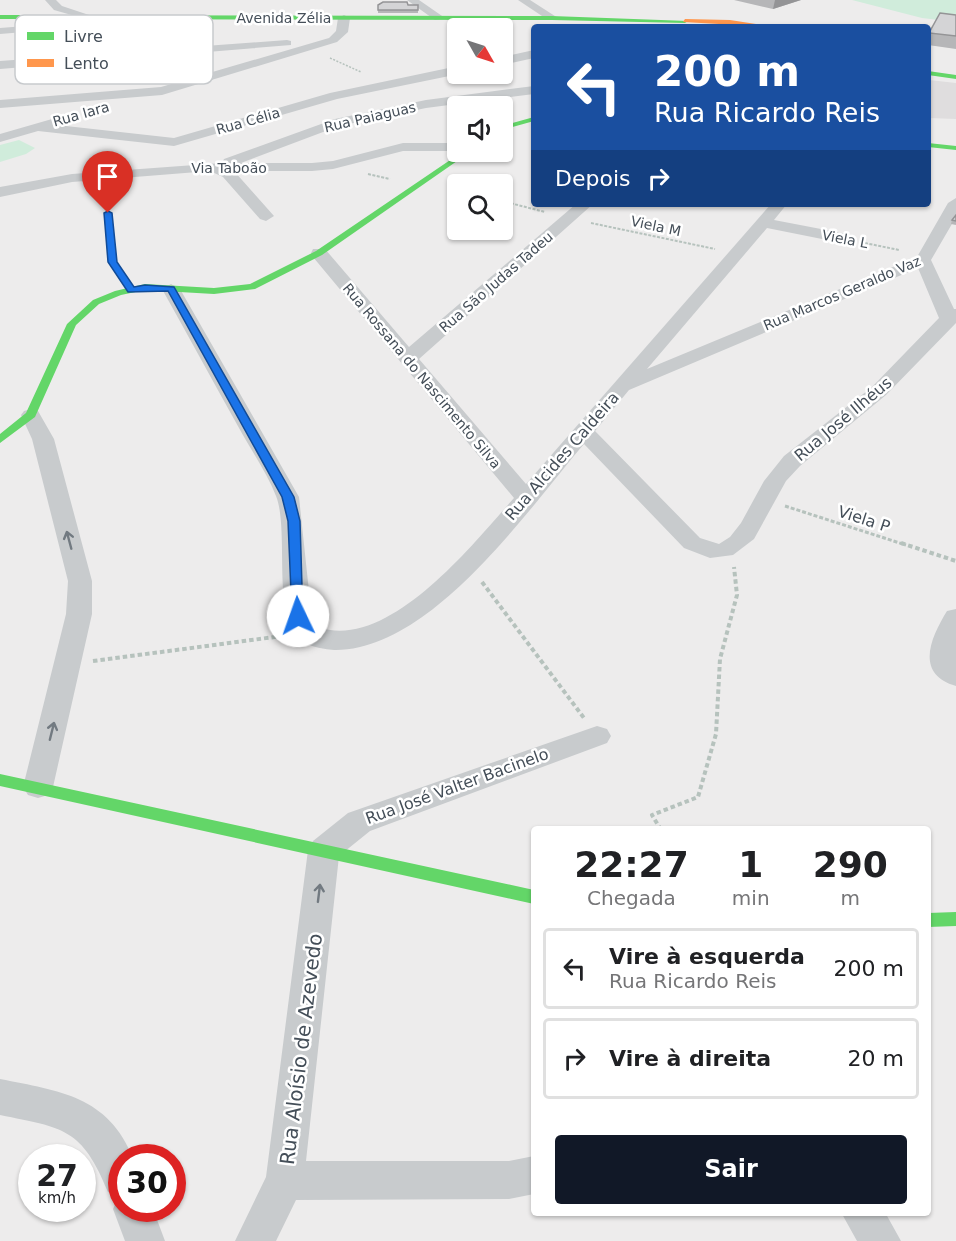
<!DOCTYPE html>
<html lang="pt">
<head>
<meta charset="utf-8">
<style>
  body { margin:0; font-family:"DejaVu Sans",sans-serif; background:#f2f2f2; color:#202124; height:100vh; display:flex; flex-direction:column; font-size:22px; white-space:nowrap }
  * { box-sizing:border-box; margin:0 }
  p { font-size:20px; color:#757577 }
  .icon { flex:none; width:33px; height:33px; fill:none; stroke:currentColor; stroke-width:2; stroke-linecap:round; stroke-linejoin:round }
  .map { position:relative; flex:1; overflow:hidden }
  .details { position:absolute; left:531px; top:826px; width:400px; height:390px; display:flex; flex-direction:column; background:#fff; border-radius:6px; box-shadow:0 2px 4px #0004 }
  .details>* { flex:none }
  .guide { position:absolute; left:531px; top:24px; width:400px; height:183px; border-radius:6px; box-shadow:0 2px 4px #0004; background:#1a4fa0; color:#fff; overflow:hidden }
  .needle { width:39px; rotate:129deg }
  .tools { position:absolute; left:447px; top:18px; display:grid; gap:12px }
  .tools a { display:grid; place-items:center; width:66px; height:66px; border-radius:6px; background:#fff; box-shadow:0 2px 4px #0004; font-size:30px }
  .speed { position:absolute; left:18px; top:1144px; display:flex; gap:12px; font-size:30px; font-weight:700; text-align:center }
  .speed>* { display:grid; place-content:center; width:78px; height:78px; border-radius:50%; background:#fff; box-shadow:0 2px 4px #0004; line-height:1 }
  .speed small { font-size:15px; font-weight:400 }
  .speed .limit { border:9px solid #d22; background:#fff; color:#111 }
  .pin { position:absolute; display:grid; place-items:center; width:51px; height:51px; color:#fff; margin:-62px -26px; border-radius:50% 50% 50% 0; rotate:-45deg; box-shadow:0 0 6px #0007 }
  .pin .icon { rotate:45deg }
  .me { position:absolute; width:66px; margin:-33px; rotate:357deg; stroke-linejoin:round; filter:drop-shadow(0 0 4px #0008) }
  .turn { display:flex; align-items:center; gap:21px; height:126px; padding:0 24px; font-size:27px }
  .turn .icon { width:78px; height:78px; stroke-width:2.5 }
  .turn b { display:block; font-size:42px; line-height:51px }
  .then { display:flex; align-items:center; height:57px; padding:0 24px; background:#0003; gap:12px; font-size:22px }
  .eta { display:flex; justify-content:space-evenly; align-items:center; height:102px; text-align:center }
  .eta b { font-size:36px; font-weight:700; line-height:42px }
  .action { display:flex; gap:12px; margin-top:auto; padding:12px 24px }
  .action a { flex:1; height:69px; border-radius:6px; background:#111827; color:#fff; font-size:24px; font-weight:700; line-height:69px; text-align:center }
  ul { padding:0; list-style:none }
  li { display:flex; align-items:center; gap:18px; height:81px; margin:0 12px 9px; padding:0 12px; border:3px solid #e0e0e0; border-radius:6px }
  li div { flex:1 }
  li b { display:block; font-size:22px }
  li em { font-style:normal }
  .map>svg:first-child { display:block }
  .education { fill:#dfddde }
  .green { fill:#d0ecdb }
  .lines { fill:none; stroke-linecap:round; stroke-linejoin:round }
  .path-far3 { stroke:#b6c2bd; stroke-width:1.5; stroke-dasharray:2 1.5; stroke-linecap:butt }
  .path-far2 { stroke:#b6c2bd; stroke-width:2; stroke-dasharray:3 1.5; stroke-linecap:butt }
  .path-far1 { stroke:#b6c2bd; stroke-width:3; stroke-dasharray:4 2; stroke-linecap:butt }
  .path { stroke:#b6c2bd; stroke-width:4; stroke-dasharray:4.5 3; stroke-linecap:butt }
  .lane { fill:#c8cbcd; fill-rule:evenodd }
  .street { fill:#c8cbcd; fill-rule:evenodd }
  .fast { fill:#63d668; fill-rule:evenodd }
  .slow { fill:#ff974d; fill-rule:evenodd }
  .wall { fill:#b6b6b8 }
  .shaded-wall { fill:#949496 }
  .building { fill:#d4d4d6; stroke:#949496; stroke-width:1.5 }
  .oneway { stroke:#727a81 }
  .route { fill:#1a73e8; stroke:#114b97; stroke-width:1.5 }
  .labels { text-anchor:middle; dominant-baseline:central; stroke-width:5; stroke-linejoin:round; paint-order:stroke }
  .far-street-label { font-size:14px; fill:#444e58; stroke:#fff }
  .street-label { font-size:16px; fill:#444e58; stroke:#fff }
  .near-street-label { font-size:20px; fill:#444e58; stroke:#fff }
  .key { fill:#fff; stroke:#c7cacd; stroke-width:1.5 }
  .key-label { font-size:16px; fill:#444e58 }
</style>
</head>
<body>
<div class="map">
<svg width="956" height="1241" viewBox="0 0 956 1241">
  <rect width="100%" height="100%" fill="#edecec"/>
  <!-- education -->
  <path class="education" d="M929 80 956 83V119L929 118Z"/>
  <!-- green -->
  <path class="green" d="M852 0H956V22L922 18Z
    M19 140 35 148 26 154 0 162V145Z"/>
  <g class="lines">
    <!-- path-far3 -->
    <path class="path-far3" d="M330 58 361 72"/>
    <!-- path-far2 -->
    <path class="path-far2" d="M368 174 390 179
      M448 187 458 189
      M502 201 545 212
      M591 223 715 249
      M865 243 899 250"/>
    <!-- path-far1 -->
    <path class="path-far1" d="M785 506 906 545"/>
    <!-- path -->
    <path class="path" d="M901 543 956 561
      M482 582 584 718
      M93 661 282 636
      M661 830 652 815 698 797 716 734 720 659 737 595 734 567"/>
    <!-- lane -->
    <path class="lane" d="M105 211 112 213 116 262 136 290 134 292H128L108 262Z"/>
    <!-- street -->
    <path class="street" d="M45 0H56L62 6 95 17 89 20 54 10Z
      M407 0H419L445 18 435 20Z
      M518 0H530L558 18 548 20Z
      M344 15 350 18 348 32 337 42 162 95 0 108V100L161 87 329 38 336 31 338 18Z
      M153 16 157 17V21L0 34V28Z
      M287 40 291 41V45L0 69V61Z
      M534 50V58L502 65V57Z
      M458 66 459 74 337 99 174 146 38 131 0 142V134L52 119 57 120V125L174 138 330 93Z
      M534 86V94L426 108 339 126 241 163H312L333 161 403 143H458V151H403L333 169 312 171H234L274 216 266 221 260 219 223 177 210 171 72 182 0 197V187L72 174 222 163 224 159 335 119 426 100Z
      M956 198V217L931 260 954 309H956V323L886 395 800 466 786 481 754 539 733 555 710 558 684 548 584 444C526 512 432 649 336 650 326 650 305 646 297 638 273 614 289 528 276 496 267 473 251 450 239 428 213 382 188 335 162 289L171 284 180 289 299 497 310 601 318 627C388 652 473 544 514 498L313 257 311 253 313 249H325L409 347 576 204H593L419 359 526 484 771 204H787L774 220 847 234 855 239 847 244 767 228 647 369 917 257 948 203ZM918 268 939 318 872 387 784 456 764 481 741 523 730 537 719 544 700 538 595 431 629 390Z
      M31 409 38 411 54 439 92 581V614L53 787 48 795 38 798 28 795 23 787 66 614 68 581 32 439 21 415 24 411Z
      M956 609V686C914 674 931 637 947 611Z
      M597 726 607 729 611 736 607 743 370 831 339 856 306 1161H509L534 1156V1194L509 1199 296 1200 276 1241H235L266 1177 308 850 313 841 348 813Z
      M0 1079C60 1091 108 1096 133 1158H122V1209H153L165 1241H125L113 1209 119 1196 108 1192C82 1128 64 1128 0 1115Z
      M842 1214H886L901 1241H857Z"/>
    <!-- fast -->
    <path class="fast" d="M0 15 552 16 688 21 685 23 552 20 0 19Z
      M928 71 956 75V79L928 75Z
      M534 117V121L502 130V126Z
      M928 143 956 146V150L928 147Z
      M462 152H470L322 255 255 289 214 294 145 290 121 295 99 304 76 325 35 417 0 443V434L26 413 67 324 93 300 115 291 145 284 214 288 250 284 316 251Z
      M0 774 534 890V904L0 786Z
      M956 912V926L928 927V913Z"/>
    <!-- slow -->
    <path class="slow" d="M685 19 730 20 775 27 683 22Z"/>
  </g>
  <!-- wall -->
  <path class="wall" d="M734 0H801L773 9Z
    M408 5H418V13H378V10Z
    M956 15V49L928 45 929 33Z
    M956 215V225L951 224 952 220Z"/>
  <!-- shaded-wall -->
  <path class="shaded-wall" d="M775 0H801L773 9Z"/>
  <!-- building -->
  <path class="building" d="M383 2H407L408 5H418V10H378V5Z
    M940 13 956 15V36L929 33Z
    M956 215V221L952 220Z"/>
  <!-- one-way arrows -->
  <defs><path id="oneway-shaft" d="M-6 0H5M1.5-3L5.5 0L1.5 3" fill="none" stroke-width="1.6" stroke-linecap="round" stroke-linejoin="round" transform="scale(1.5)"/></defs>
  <g class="oneway">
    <use href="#oneway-shaft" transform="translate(69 540) rotate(-105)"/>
    <use href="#oneway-shaft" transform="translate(52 731) rotate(-76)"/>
    <use href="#oneway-shaft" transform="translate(319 893) rotate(-83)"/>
  </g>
  <!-- route -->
  <path class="route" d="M108 211 112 213 117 262 134 287 145 285 174 287 294 497 300 521 303 619H294L292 616 288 521 282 497 168 291 128 292 108 262 104 213Z"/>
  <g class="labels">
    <!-- far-street labels -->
    <g class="far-street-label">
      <text x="284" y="18">Avenida Zélia</text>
      <text transform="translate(81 114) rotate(-16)">Rua Iara</text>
      <text transform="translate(370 117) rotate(-13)">Rua Paiaguas</text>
      <text transform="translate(248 121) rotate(-16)">Rua Célia</text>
      <text x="229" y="168">Via Taboão</text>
      <text transform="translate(656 226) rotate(12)">Viela M</text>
      <text transform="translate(845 239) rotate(11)">Viela L</text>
      <text transform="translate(496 282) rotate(-41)">Rua São Judas Tadeu</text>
      <text transform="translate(842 293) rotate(-23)">Rua Marcos Geraldo Vaz</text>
      <text transform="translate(422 376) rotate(50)">Rua Rossana do Nascimento Silva</text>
    </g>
    <!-- street labels -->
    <g class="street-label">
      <text transform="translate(843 419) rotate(-40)">Rua José Ilhéus</text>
      <text transform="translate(562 456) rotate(-49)">Rua Alcides Caldeira</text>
      <text transform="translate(864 519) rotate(18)">Viela P</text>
      <text transform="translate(457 786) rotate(-20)">Rua José Valter Bacinelo</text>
    </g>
    <!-- near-street labels -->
    <g class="near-street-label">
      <text transform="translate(301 1049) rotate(-83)">Rua Aloísio de Azevedo</text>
    </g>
  </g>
  <!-- legend -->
  <rect x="15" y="15" width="198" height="69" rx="9" class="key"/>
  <rect x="27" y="32" width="27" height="8" fill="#63d668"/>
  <rect x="27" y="59" width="27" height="8" fill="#ff974d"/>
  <g class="key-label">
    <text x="64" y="42">Livre</text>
    <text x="64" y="69">Lento</text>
  </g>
</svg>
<div class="tools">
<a><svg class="needle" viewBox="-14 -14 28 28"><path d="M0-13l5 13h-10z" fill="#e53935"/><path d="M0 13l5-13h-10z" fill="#757577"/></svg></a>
<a><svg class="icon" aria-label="sound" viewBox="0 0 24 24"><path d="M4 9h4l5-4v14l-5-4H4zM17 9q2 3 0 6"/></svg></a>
<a><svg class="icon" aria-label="search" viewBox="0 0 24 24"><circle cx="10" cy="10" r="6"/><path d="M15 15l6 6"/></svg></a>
</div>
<div class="speed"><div>27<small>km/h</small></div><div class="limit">30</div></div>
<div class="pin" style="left:108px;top:213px;background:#d93025"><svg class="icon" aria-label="arrive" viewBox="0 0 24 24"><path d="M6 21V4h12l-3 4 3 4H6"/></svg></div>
<svg class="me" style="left:298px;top:616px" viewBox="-20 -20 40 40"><circle r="19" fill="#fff"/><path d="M0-13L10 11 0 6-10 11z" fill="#1a73e8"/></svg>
<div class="guide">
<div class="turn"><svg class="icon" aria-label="left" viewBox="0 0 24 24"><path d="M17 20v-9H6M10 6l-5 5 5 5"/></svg><div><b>200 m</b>Rua Ricardo Reis</div></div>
<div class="then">Depois<svg class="icon" aria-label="right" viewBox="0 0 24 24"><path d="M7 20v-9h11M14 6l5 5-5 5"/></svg></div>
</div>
<section class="details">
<div class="eta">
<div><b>22:27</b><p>Chegada</p></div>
<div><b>1</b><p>min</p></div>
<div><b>290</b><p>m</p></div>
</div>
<ul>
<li><svg class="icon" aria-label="left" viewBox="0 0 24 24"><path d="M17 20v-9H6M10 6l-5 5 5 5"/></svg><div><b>Vire à esquerda</b><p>Rua Ricardo Reis</p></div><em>200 m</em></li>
<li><svg class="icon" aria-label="right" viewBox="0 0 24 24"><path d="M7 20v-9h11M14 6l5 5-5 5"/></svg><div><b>Vire à direita</b></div><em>20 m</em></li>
</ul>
<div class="action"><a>Sair</a></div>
</section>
</div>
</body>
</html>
